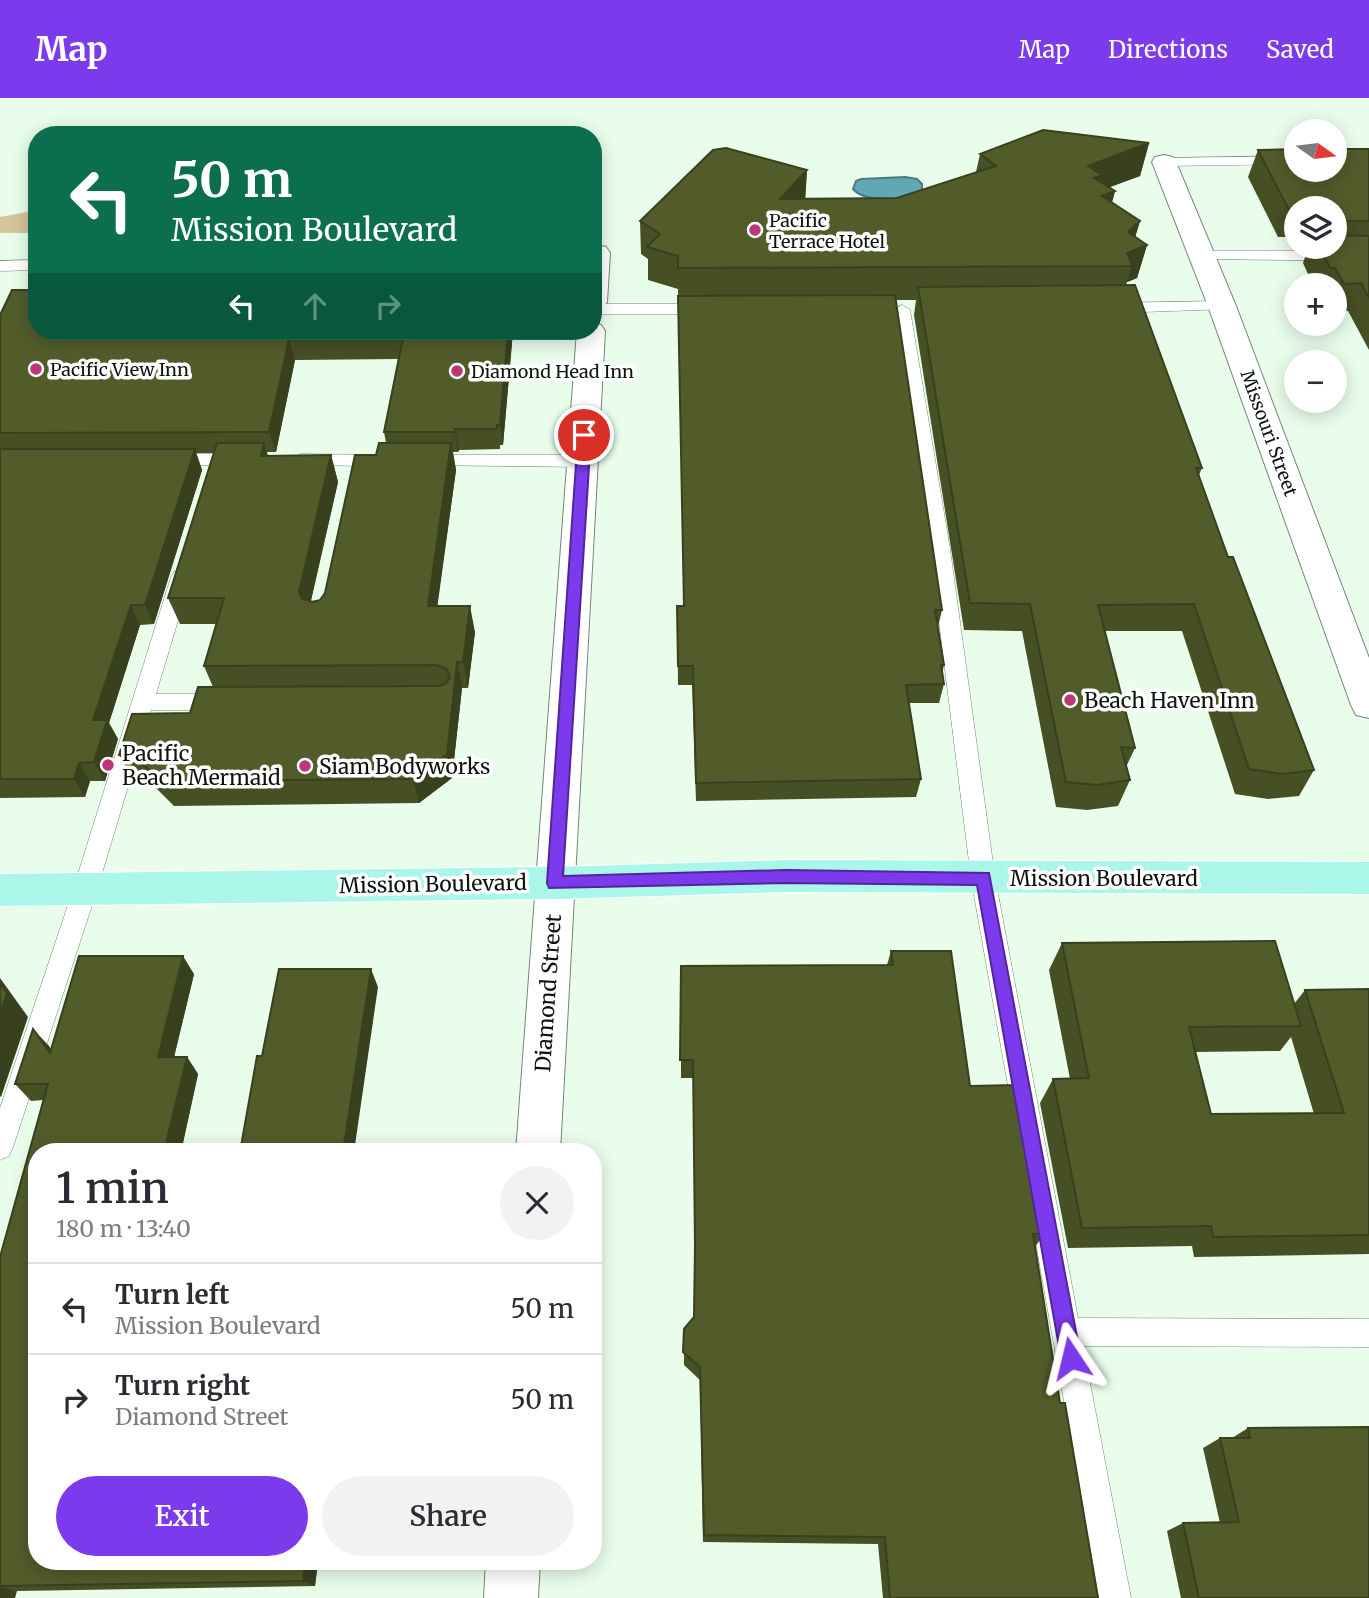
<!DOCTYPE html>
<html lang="en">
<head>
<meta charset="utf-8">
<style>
  body { margin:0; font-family:Merriweather,serif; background:#f2f2f3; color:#2b2b33; height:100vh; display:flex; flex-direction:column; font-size:26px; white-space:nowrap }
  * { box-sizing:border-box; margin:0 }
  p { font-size:23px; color:#7c7c81 }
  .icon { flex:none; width:38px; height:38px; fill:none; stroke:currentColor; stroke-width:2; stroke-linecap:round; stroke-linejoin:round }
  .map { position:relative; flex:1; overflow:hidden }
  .panel { position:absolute; left:28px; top:1045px; width:574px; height:427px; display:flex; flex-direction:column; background:#fff; border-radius:28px; box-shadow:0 4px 18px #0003 }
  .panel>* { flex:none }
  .top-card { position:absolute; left:28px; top:28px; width:574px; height:214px; border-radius:28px; box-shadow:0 4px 18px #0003; background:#0b6e4f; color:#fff; overflow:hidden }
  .needle { width:46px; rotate:104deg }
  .fabs { position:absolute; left:1284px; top:21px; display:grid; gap:14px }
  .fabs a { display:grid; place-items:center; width:63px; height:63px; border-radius:50%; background:#fff; box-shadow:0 4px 18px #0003; font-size:35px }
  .pin { position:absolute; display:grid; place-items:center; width:60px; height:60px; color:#fff; margin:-30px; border:4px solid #fff; border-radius:50%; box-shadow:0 2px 7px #0007 }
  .me { position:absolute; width:77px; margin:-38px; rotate:350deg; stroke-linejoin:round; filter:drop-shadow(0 0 5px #0008) }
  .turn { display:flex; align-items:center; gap:24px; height:147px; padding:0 28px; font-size:32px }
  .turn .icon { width:91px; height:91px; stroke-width:2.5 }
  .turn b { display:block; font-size:49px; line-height:60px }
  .lanes { display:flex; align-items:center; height:66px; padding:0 28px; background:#0003; justify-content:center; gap:35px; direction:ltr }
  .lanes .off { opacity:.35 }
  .round { display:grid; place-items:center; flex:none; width:74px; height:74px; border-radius:37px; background:#f2f2f3 }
  .overview { display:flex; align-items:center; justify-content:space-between; height:119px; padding:0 28px }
  h1 { font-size:42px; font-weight:600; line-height:52px }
  .button { display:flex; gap:14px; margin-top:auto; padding:14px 28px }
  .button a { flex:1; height:80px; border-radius:42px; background:#7c3aed; color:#fff; font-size:28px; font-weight:600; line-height:80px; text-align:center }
  .button a+a { background:#f2f2f3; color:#2b2b33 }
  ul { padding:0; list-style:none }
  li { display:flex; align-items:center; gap:21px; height:91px; padding:0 28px; border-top:2px solid #e1e1e2 }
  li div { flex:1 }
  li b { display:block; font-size:26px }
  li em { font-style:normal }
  header { display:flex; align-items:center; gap:42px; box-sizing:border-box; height:98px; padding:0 35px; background:#7c3aed; color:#fff }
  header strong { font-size:33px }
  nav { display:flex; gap:38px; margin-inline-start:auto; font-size:24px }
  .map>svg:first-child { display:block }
  .green { fill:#d7c498 }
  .water { fill:#62a7b4; stroke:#487b82; stroke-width:2 }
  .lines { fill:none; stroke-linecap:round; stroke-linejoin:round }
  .service-casing { stroke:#738776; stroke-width:1 }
  .minor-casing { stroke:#738776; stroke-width:2 }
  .primary-casing { stroke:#fff; stroke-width:2 }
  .service { fill:#fff; fill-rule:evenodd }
  .minor { fill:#fff; fill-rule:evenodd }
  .primary { fill:#aaf6e9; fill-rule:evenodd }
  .wall { fill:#474f25; fill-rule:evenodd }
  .shaded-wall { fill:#39401e }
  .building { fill:#525c2b; stroke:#39401e; stroke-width:2 }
  .route { fill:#7c3aed; stroke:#51269a; stroke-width:2 }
  .poi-dot { fill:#bd3777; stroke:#fff; stroke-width:2.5 }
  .labels { text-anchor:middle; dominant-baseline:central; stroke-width:7; stroke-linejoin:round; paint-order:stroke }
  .far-poi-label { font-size:18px; fill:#0c140e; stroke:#fff; text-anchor:start }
  .far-street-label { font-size:18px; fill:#0c140e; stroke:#fff }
  .poi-label { font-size:21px; fill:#0c140e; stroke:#fff; text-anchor:start }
  .street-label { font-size:21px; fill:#0c140e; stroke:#fff }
</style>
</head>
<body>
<header>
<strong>Map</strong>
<nav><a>Map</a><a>Directions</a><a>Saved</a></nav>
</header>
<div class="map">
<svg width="1369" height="1500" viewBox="0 0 1369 1500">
  <rect width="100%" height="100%" fill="#e8feeb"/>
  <!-- green -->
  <path class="green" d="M37 112V135H0V119Z"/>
  <!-- water -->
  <path class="water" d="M905 79 917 81 922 86V95C906 103 865 105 853 91L856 83 861 81Z"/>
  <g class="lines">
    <!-- service casing -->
    <g class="service-casing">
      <path id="service" d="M1297 58V66L1164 68 1157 64 1164 60Z
        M1203 153H1369V163L1197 161 1195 158Z
        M37 162V172L0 173V163Z
        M1222 203 1228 205 1230 208 1228 211 1114 215 1106 210 1114 205Z
        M593 206H709L717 211 709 216H593Z
        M902 207 910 212 950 451 995 780 1078 1220 1369 1221V1249L1083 1248 1131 1500H1099L971 780 930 451 894 212Z
        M168 356H242L251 362 242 368 162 366 159 362 162 358Z
        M301 356 385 357 394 363 385 369 295 366 292 362Z
        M423 357H583L592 363 583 369 417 367 414 363 417 359Z
        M181 472 188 474 191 479 156 596H222L229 598 232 604 229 610 222 612H151L97 792 13 1049 9 1058 0 1062V1010L73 792 171 479 174 474Z"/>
    </g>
    <!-- minor casing -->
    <g class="minor-casing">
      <path id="minor" d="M1164 57 1173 59 1176 64 1236 208 1369 560V620L1356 617 1351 607 1208 208 1152 64 1155 59Z
        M597 147 606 149 610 155 607 204 603 210 593 212V148Z
        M593 225 601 227 605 233 560 1054H516L577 233H593Z
        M486 1463H540L538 1500H484Z"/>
    </g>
    <!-- primary casing -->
    <g class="primary-casing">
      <path id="primary" d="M786 762 1369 764V796L786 794 555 801 0 808V776L555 769Z"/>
    </g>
    <!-- service -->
    <use href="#service" class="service"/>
    <!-- minor -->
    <use href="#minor" class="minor"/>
    <!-- primary -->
    <use href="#primary" class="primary"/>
  </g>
  <!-- wall -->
  <path class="wall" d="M1149 45 1140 78 1109 89 1115 93 1112 104 1140 123 1135 139 1147 147 1137 180 1127 184 1126 187 1202 370 1199 377 1228 459 1314 672 1299 698 1268 701 1235 696 1182 533H1105L1135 650 1126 669 1130 682 1118 708 1087 712 1056 709 1022 533 964 532 914 217 916 202H895L942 512 938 529 944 567 942 576 944 586 939 605H909L921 681 916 699 696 703 692 587H678L677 508H684L678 191 648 182V161L641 156 640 123 807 72 805 101 897 100 976 74 980 56Z
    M1369 51V252L1348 213H1335V187H1313L1303 165 1308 151 1294 150 1288 139H1278L1248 79 1258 52ZM1297 110H1335V149H1297Z
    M0 217 513 233 503 347H500V351L459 352 458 354H453L456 372 437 508 475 534 468 590H462L452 680 419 705 174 708 147 681 133 682 119 657 190 615 213 589 204 568 216 526H180L168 500 214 355H196L202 372 154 526 140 527 109 625 118 641 105 683H90L85 699 0 700ZM398 261 384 334 386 345 376 357 325 495 320 502 311 503 338 384 331 357 268 358 267 354H276L295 262Z
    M1062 845 1294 906 1305 892 1369 891V1156L1194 1159 1192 1148 1068 1150 1040 1005 1053 981H1070L1049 872ZM1291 939 1314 1016H1211L1195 954 1280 953Z
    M891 853 970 988 1044 1136 1035 1149 1060 1305 1098 1500H883L878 1446 703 1444 700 1282 684 1267V1231L694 1219 695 1163 693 980H681V868L887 867Z
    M194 876 174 959H187L198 976 181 1054H37V1463H318L315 1488 17 1493 0 1500V1159L43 1002 31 1003 15 986 33 931 51 952Z
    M1248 1330 1369 1500H1181L1167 1433 1183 1425H1220L1203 1350 1220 1340H1232Z"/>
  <!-- shaded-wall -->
  <path class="shaded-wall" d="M1149 45 1140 78 1097 94 1088 68Z
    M807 72 805 105 780 101Z
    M1115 93 1106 126 1102 98Z
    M1140 123 1131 153 1147 147 1137 180 1127 184 1132 168H1123L1128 134Z
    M508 233H513L503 347 500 327Z
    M289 241 295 262 276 354 269 334Z
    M455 331 459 352 458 354 455 334Z
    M264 345 272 372 261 358Z
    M451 345 456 372 434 533 428 508Z
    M195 351 202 372 154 526 145 507Z
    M331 357 338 384 307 519 299 494Z
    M131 507 140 527 109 625 118 641 105 683 94 664 93 622Z
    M470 508 475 534 468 590 463 564Z
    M457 564 462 590 452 680 419 705 413 681Z
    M79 665 90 683 85 699 74 681Z
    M183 858 194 876 170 976 158 959Z
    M371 871 378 889 354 1054H343Z
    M0 880 28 919 1 999 0 998Z
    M33 931 49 948 65 972 50 955Z
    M187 959 198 976 181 1054H164Z
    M306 1463H318L315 1488 303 1483Z
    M0 1489 17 1493 15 1500H0Z"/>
  <!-- building -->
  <path class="building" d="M1043 32 1149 45 1088 68 1102 77 1094 80 1115 93 1102 98 1140 123 1128 134 1147 147 1127 155 1132 168 678 170V158L647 149 660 136 640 123 713 52 726 50 807 72 780 101 897 100 996 68 980 56Z
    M1297 51V72H1335V51H1369V123H1335V110H1297V112H1289L1258 52Z
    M1335 137 1369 138V200L1361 185 1344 186 1335 170H1330L1320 149H1335Z
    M35 176H37V233H508L500 327H497V331H455V334H384L403 240 289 241 269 334 0 335V217L12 192H29Z
    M1135 187 1202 370H1196L1228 459H1233L1314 672 1283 676 1249 671 1194 506 1098 507 1135 650 1121 649 1130 682 1097 687 1066 684 1030 506 970 505 918 189Z
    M895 197 942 512H935L944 567H941L944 586 906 587 921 681 696 685 693 568H678L677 508H684L678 198Z
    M217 345H264L261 358 331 357 299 494 302 501 313 504 320 502 325 495 355 357H376L379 345H451L428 508H470L463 564H457L447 656 413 681 161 683 133 657H119L132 616 190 615 198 589 437 588 445 586 450 579 447 571 437 567 204 568 224 500H168Z
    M0 351H195L145 507H131L93 622H107L94 664 79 665 74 681H0Z
    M1275 843 1301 928 1189 929 1211 1016 1344 1015 1305 892 1369 891V1137L1213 1139 1211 1128 1082 1130 1053 981 1089 980 1062 845Z
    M891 853H951L970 988 1017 987 1044 1136H1033L1060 1305H1065L1098 1500H890L885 1439 704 1437 700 1269 683 1254 684 1231 694 1219 695 1148 693 962H680L681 868 893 867Z
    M79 858H183L158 959H187L164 1054H37V1463H306L303 1483 0 1488V1159L48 986H15L33 931 50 955Z
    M279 871H371L343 1054H240L257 958H262Z
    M0 885 7 895 0 916Z
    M1369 1329V1500H1199L1183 1425 1239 1424 1220 1340H1250L1248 1330Z"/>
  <!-- route -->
  <path class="route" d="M584 333 591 337 563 778 786 772 989 775 1081 1260 1078 1268 1071 1270 1064 1268 1061 1260 977 787 786 785 549 790 547 785 578 337Z"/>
  <!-- markers -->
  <g class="poi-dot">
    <circle cx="755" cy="132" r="7"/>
    <circle cx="36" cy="271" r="7"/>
    <circle cx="457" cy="273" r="7"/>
    <circle cx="1070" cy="602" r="7"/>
    <circle cx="108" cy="667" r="7"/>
    <circle cx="305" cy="668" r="7"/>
  </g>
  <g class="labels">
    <!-- far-poi labels -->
    <g class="far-poi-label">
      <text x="769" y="122">Pacific<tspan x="769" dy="21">Terrace Hotel</tspan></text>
      <text x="50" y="271">Pacific View Inn</text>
      <text x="471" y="273">Diamond Head Inn</text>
    </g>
    <!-- far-street labels -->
    <g class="far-street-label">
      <text transform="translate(1269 335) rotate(70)">Missouri Street</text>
    </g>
    <!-- poi labels -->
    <g class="poi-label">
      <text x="1084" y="602">Beach Haven Inn</text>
      <text x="122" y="655">Pacific<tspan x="122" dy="24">Beach Mermaid</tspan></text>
      <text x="319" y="668">Siam Bodyworks</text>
    </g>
    <!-- street labels -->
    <g class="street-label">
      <text x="1104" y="780">Mission Boulevard</text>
      <text transform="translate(433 786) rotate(-1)">Mission Boulevard</text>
      <text transform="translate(548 895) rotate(-86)">Diamond Street</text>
    </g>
  </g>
</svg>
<div class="fabs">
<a><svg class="needle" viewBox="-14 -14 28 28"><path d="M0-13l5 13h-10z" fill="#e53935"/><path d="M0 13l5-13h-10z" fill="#7c7c81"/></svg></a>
<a><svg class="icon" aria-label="layers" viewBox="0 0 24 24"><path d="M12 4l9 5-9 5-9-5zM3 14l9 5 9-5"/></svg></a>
<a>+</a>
<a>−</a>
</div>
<div class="pin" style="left:584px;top:337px;background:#d93025"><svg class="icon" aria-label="arrive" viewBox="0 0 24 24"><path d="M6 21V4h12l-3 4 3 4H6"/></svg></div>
<svg class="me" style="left:1071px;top:1260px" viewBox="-20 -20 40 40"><path d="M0-17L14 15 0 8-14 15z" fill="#7c3aed" stroke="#fff" stroke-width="4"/></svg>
<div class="top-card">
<div class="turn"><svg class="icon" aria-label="left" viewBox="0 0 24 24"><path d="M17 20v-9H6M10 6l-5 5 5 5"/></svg><div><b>50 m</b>Mission Boulevard</div></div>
<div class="lanes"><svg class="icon" aria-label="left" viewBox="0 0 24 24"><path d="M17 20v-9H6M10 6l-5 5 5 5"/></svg><svg class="icon off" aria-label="ahead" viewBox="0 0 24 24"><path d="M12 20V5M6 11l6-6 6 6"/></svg><svg class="icon off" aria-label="right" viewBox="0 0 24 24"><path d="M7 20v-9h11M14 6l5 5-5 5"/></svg></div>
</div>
<section class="panel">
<div class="overview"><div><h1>1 min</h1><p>180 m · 13:40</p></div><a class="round"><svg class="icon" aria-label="close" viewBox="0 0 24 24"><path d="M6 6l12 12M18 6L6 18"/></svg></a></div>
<ul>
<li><svg class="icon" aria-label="left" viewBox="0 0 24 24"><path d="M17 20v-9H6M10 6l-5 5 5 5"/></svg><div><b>Turn left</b><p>Mission Boulevard</p></div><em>50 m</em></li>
<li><svg class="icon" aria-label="right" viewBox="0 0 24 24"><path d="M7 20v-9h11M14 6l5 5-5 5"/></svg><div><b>Turn right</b><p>Diamond Street</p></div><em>50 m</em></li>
</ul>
<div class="button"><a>Exit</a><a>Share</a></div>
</section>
</div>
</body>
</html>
